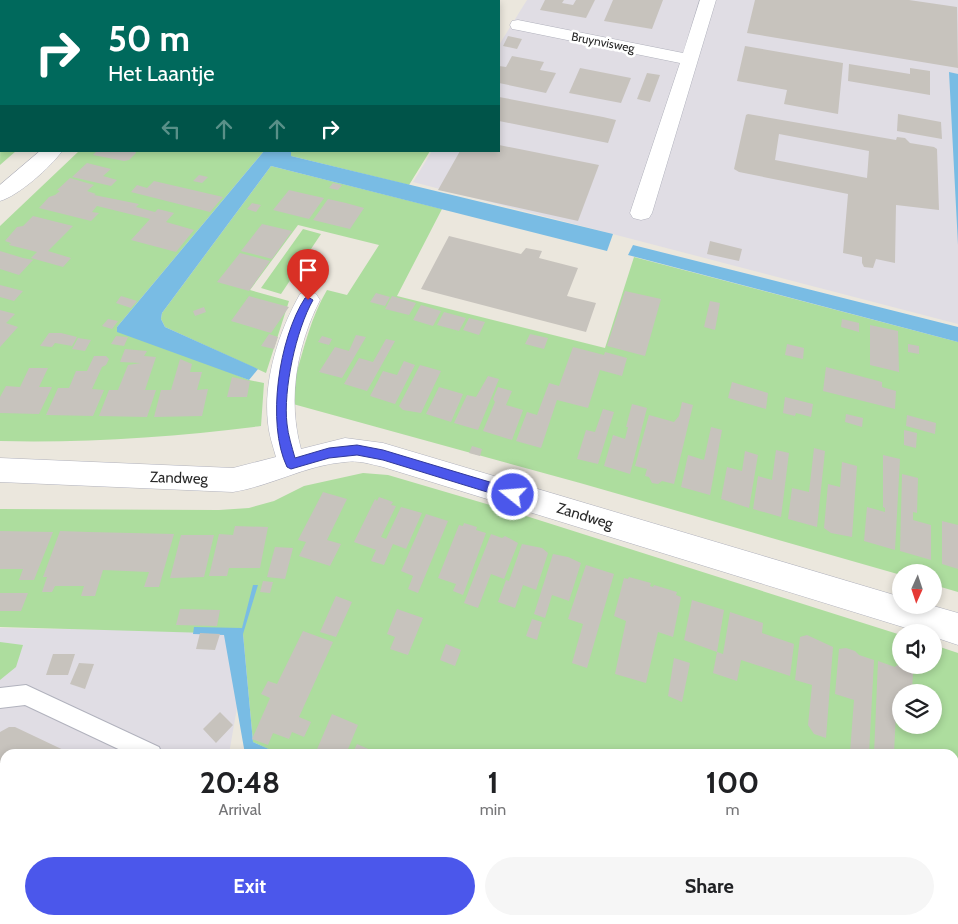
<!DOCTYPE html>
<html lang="en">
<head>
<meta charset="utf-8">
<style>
  body { margin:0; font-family:Cabin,sans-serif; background:#f6f6f6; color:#202124; height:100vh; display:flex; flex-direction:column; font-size:19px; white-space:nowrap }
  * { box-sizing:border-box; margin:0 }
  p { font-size:16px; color:#757577 }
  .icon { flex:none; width:28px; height:28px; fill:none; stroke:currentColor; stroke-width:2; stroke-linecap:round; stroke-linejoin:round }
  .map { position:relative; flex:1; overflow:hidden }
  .panel { position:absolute; left:0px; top:749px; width:959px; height:176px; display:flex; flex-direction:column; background:#fff; border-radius:15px 15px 0 0; box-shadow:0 2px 8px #0003 }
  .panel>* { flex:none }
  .hud { position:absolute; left:0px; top:0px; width:500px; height:152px; box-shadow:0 2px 8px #0003; background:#00695c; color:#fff; overflow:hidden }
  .needle { width:32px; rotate:183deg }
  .buttons { position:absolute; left:892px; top:564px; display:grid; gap:10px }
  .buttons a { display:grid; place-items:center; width:50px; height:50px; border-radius:50%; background:#fff; box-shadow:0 2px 8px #0003; font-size:25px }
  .pin { position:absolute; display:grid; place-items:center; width:42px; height:42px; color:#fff; margin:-51px -21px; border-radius:50% 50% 50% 0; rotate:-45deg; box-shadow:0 0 5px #0007 }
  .pin .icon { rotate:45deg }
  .me { position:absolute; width:55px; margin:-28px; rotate:287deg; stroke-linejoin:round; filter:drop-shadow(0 0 4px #0008) }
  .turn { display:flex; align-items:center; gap:18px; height:105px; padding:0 25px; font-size:22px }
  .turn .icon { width:65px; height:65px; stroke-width:2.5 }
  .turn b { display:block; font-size:35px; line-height:42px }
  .lanes { display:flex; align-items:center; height:48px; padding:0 25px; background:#0003; justify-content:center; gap:25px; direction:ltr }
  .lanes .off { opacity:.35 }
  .eta { display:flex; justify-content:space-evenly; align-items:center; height:85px; text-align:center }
  .eta b { font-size:30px; font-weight:700; line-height:35px }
  .button { display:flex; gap:10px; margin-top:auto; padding:10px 25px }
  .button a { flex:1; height:58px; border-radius:30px; background:#4b57eb; color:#fff; font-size:20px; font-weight:700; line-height:58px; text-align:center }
  .button a+a { background:#f6f6f6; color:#202124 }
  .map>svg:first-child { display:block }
  .industrial { fill:#e0dde4 }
  .green { fill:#addd9e; fill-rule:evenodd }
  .water { fill:#79bce4 }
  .building { fill:#c7c3bd; fill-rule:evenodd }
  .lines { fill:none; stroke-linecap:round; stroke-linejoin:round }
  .service-casing { stroke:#b1b2bd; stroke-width:2 }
  .minor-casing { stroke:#b1b2bd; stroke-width:1 }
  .path { stroke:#c8c8c8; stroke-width:2; stroke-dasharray:2.5 2; stroke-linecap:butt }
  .service { fill:#fff; fill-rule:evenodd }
  .minor { fill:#fff; fill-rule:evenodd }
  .route { fill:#4b57eb; stroke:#313999 }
  .labels { text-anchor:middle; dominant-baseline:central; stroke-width:5; stroke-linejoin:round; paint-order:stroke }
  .far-street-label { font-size:12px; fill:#2a2a2a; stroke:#fff }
  .street-label { font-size:15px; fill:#2a2a2a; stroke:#fff }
</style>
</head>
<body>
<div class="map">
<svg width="958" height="924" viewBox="0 0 958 924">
  <rect width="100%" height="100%" fill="#ebe7dd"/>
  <!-- industrial -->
  <path class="industrial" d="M527 0H958V324L413 182 432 151H499V45Z
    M0 628 250 632 229 754H5V920H538L547 924H0Z"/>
  <!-- green -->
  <path class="green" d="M1 51V151H16L0 165Z
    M79 151H264L117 327 249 380 264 383 261 426C174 437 87 443 0 441V226Z
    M291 151H430L409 185 291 156Z
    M271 166 442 209 397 296 605 348 634 257 958 342V592L934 585V572H901V575L580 483 293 404 296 379 295 378C304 348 311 317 327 290L347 295 379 245 298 225 250 290 289 301 266 373 165 327 161 319 162 313Z
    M303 229 321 234 281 294 261 288Z
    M363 473 388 475 507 510 901 635V665H934V645L958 653V924H672L662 920H954V754H279L253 742 243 634 0 627V509L219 510 249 508 274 501 304 486ZM901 692H934V725H901Z
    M0 642 23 645 16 667 0 680Z
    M531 920H627L637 924H540Z"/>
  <!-- water -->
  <path class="water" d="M949 72 958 74V245Z
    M264 151H291V156L613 234 607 251 271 166 162 313 161 319 165 327 258 369 249 380 117 332V327Z
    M633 245 958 327V342L628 255Z
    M253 585H258L243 634 253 742 280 754H245L224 635 193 634 194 627 242 628Z"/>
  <!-- building -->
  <path class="building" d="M545 0H564L562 3 573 5 576 0H595L586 18 540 10Z
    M613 0H663L652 29 604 21Z
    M755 0H909L957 7 958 68 747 33Z
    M508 36 522 39 517 49 503 46Z
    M745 46 843 63 838 114 784 104 787 90 737 81Z
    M512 56 544 62 540 70 556 73 546 93 499 83V66L506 67Z
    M849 64 910 74V68L930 71V95L848 81Z
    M580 68 631 78 621 103 569 93Z
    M647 73 660 75 650 102 637 99Z
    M499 97 603 117 616 120 608 143 499 121Z
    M748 114 896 140 897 137 905 138 910 143 934 147 937 149 939 210 896 205 895 263 876 259 873 268 864 267 862 263V257L843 253 848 194 739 172 734 169 746 115ZM779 134 869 151 867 178 775 160Z
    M898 114 941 122 942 139 897 131Z
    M499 145 599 165 578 221 438 190 460 151H499Z
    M97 151H135L136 153 129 160 124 161 93 155Z
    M87 163 111 169 103 176 117 180 111 186 72 177Z
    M199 175 208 177 202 183 193 181Z
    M70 178 94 185 87 191 96 194 94 195 139 204 136 207 155 212 158 209 174 213 166 222 194 230 176 252 131 240 150 219 97 206 92 212 99 213 91 221 39 208 49 197 55 195 60 191 57 190Z
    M154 181 223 197 210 212 131 192 137 185 147 188Z
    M333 183 342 185 338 190 329 188Z
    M289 190 306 194 324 198 309 219 273 210Z
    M328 199 346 203 364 208 350 229 313 220Z
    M252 203 261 205 256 212 247 209Z
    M33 216 73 226 48 251 71 258 63 267 31 258 37 252 9 245 11 243 5 241 17 227 23 226Z
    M262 224 292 231 272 259 241 251Z
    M449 236 521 254 526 248 542 251 539 258 578 268 567 296 596 303 586 332 421 289Z
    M710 241 742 249 739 261 707 254Z
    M0 251 23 258 33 260 19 275 0 269Z
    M240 253 270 261 249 291 217 282Z
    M0 285 23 291 14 301 0 297Z
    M625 291 661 299 645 356 607 346Z
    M376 293 390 297 385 306 370 302Z
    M121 296 137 301 131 308 116 303Z
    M249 296 289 307 271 333 231 321Z
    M392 296 416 303 409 315 385 309Z
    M710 301 720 303 715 330 704 327Z
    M421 305 441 311 433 326 413 320Z
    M204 307 206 312 195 316 193 311Z
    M0 310 15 314 6 323 18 327 0 347Z
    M444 312 466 318 459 331 437 325Z
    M469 318 485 322 479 335 463 330Z
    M108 319 118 321 112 329 102 326Z
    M842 319 859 323V332L841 327Z
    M870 325 898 331 899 372 870 365Z
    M49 333H61L77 337 72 346 55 343 52 347 40 346Z
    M269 334 278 337 274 349 261 346Z
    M530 334 548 338 544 349 525 344Z
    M356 335 366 337 342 378 319 372 335 347 349 351Z
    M116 336 128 337 124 346 111 344Z
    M322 336 332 339 329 345 318 342Z
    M78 338 91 340 85 351 72 349Z
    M386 339 395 341 367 391 344 384 359 358 373 362Z
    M787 344 804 348 803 359 785 355Z
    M908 344 919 346V354L908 352Z
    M573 347 604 355 605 352 627 358 622 376 600 370 588 408 557 400 541 448 516 441 527 412 537 415 549 383 559 386Z
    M125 349 147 351 144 356 156 357 145 390H156L147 417 99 416 109 390H118L128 365 141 363 120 362Z
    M94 356H106L109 359 106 365 102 367 92 389 104 390 93 416 46 415 58 388H69L76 371H87Z
    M180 359 192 364 190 372H202L197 390 208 389 202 416 154 417 161 390H171Z
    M404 361 415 365 395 404 370 396 383 371 397 375Z
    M420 365 441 371 421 413 403 410 399 406Z
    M826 367 882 382V387L896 391 895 409 823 391Z
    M29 368H48L39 387H52L39 414 0 413V397L6 386 20 387Z
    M488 376 499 379 478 430 454 423 467 395 476 397Z
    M232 377 250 381 247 397H227Z
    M732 382 768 393 766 409 728 398Z
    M439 387 463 394 451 422 426 414Z
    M498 387 512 391 506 405 523 410 512 440 483 431 495 402 493 399Z
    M785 397 813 404 811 417 796 413 795 416 783 413Z
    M682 402 693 405 674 484 662 481 658 484 652 483 649 477 645 476 647 469 635 466 649 415 674 422 679 416Z
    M632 404 647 408 630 474 604 466 613 435 625 439 628 427H626Z
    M603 409 614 412 598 464 577 459 586 430 595 432Z
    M846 414 863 418 862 427 845 422Z
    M907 415 936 423 935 434 906 426Z
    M711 427 722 430 710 495 681 487 688 455 704 460Z
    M904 430 917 433 916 448 904 445Z
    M472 446 482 449 480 456 469 453Z
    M814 448 825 451 817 527 788 519 792 488 809 492Z
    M776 450 789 453 781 517 753 509 758 476 772 480Z
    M745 451 758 455 749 508 721 499 727 467 742 471Z
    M883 455 900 459 895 550 864 541 867 507 885 512V508L883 507Z
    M842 462 857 466 852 537 831 533 824 528 828 484 840 487Z
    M902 474 918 478 917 513 913 512V520L931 525V560L900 551Z
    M323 492 347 499 327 540 341 544 330 566 299 556 306 542 298 540Z
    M379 497 393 502 391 505 396 506 381 537 386 539 401 507 422 513 406 549 393 544 384 565 371 561 376 550 354 542 375 499 377 501Z
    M426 514 448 521 418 593 408 589 413 576 401 571Z
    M942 521 958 525V569L942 564Z
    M464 523 477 527 476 530 486 533 463 595 453 591 456 584 438 578 459 525 463 526Z
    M235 526 268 527 260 568H229L227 576H209L219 534 233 535Z
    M0 531 53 532 34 580H19L23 569H0Z
    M60 531 89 532 174 534 159 587H144L149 572 103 570 95 596H81L84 586H55L52 592H42L47 577H43Z
    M491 534 502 538 505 536 518 543 504 579 491 574 478 608 464 603Z
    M181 535H214L204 577 170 578Z
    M522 544 542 548 548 553 536 590 523 585 515 608 498 602 506 580 509 581Z
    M275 547 293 548 285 579 267 577Z
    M553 554 568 557 581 563 569 601 552 595 545 618 534 614Z
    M586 565 614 574 587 668 572 663 583 624 568 619Z
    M629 577 651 583 650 586 653 587 654 585 677 592 676 595 681 597 673 637 658 632 646 683 615 674 626 621 614 616 624 578 628 579Z
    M263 581 273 582 270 593 260 592Z
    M0 593H28L21 611H0Z
    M336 596 352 602 336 637 320 632Z
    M692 600 724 610 717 652 684 640Z
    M180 609 220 610 217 626 176 625Z
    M397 609 423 618 408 655 390 649 395 637 387 634Z
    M730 612 763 623 762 633 794 644 790 676 741 660 737 681 713 673 717 652 723 654Z
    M532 619 542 622 537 640 526 636Z
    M303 631 333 642 299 717 311 722 304 737 292 732 289 739 273 733 268 745 252 739 270 698 261 694 268 681 277 684Z
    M200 633 220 634 215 650 196 649Z
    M807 635 833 647 826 738 814 734 808 725 812 685 795 680 800 637Z
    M446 644 461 650 455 666 440 660Z
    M846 648 855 651 859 655 874 660 869 754 850 752 854 700 835 694 839 649Z
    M53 654H75L68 675H46Z
    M674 658 690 663 682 702 668 696Z
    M878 661 895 667 897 665 913 673 912 692H901V714L896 713 894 753 893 754H874Z
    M79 663 94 664 85 689 70 684Z
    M220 712 233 725 216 743 203 729Z
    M332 714 358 725 346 754H315Z
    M9 727H15L72 754H5V920H435L444 924H0V732Z
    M357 744 380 754H352Z
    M954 832 958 833V888L954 886Z
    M703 920H805V924H713Z
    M828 920H865V924H833L828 922Z
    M867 920H913V924H867Z"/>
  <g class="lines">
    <!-- service casing -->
    <g class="service-casing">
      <path id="service" d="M26 685 159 747 162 754H129L25 705 0 708V688Z
        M495 920H524L526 924H496Z"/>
    </g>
    <!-- minor casing -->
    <g class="minor-casing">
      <path id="minor" d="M700 0H716L652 213 649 218 641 220 633 218 630 213 680 63 518 30 512 29 510 25 512 21 518 20 683 53Z
        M40 151H62C51 167 18 196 0 201V185Z
        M308 291 316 294 320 300C297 345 287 399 301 449L345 438 383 443 901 597V605H930L958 613V645L934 637V632H919L383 467C370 464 358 460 345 462 306 465 271 486 233 492L0 482V458L233 468 276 457C273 446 269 435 268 423 263 380 279 331 300 294Z"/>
    </g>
    <!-- path -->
    <path class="path" d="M386 0 393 1
      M65 1 67 0"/>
    <!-- service -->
    <use href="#service" class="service"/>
    <!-- minor -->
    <use href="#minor" class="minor"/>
  </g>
  <!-- route -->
  <path class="route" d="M308 297 313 300C296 330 283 390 287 424 288 435 292 447 295 458L329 448 357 445 383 450 513 489 517 491 519 495 517 498 513 500 383 460 357 455 329 458 291 469 287 467C266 423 279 338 305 298Z"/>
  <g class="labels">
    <!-- far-street labels -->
    <g class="far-street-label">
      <text transform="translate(603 42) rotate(11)">Bruynvisweg</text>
    </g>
    <!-- street labels -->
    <g class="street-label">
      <text transform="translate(179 478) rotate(2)">Zandweg</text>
      <text transform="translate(585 516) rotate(17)">Zandweg</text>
    </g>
  </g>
</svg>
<div class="buttons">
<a><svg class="needle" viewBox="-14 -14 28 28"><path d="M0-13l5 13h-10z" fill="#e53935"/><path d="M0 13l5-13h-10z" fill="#757577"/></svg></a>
<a><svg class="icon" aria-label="sound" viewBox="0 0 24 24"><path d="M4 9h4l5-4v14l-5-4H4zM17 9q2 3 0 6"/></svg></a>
<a><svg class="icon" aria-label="layers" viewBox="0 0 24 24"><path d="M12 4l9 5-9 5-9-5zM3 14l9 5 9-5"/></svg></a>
</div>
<div class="pin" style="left:308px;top:300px;background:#d93025"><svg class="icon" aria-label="arrive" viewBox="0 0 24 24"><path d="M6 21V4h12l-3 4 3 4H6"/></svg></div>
<svg class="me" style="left:513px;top:495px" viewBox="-20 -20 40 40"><circle r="17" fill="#4b57eb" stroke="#fff" stroke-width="3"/><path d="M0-11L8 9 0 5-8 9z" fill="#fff"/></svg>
<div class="hud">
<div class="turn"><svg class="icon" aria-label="right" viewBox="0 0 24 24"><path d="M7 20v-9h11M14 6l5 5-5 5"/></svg><div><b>50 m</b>Het Laantje</div></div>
<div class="lanes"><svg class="icon off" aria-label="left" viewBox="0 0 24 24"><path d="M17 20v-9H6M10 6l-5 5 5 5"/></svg><svg class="icon off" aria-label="ahead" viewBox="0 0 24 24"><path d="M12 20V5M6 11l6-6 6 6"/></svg><svg class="icon off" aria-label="ahead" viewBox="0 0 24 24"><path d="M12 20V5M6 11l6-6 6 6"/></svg><svg class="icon" aria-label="right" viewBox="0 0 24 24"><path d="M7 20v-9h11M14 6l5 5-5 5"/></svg></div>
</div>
<section class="panel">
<div class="eta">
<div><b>20:48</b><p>Arrival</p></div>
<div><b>1</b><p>min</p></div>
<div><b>100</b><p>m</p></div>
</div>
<div class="button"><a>Exit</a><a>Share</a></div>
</section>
</div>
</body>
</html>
